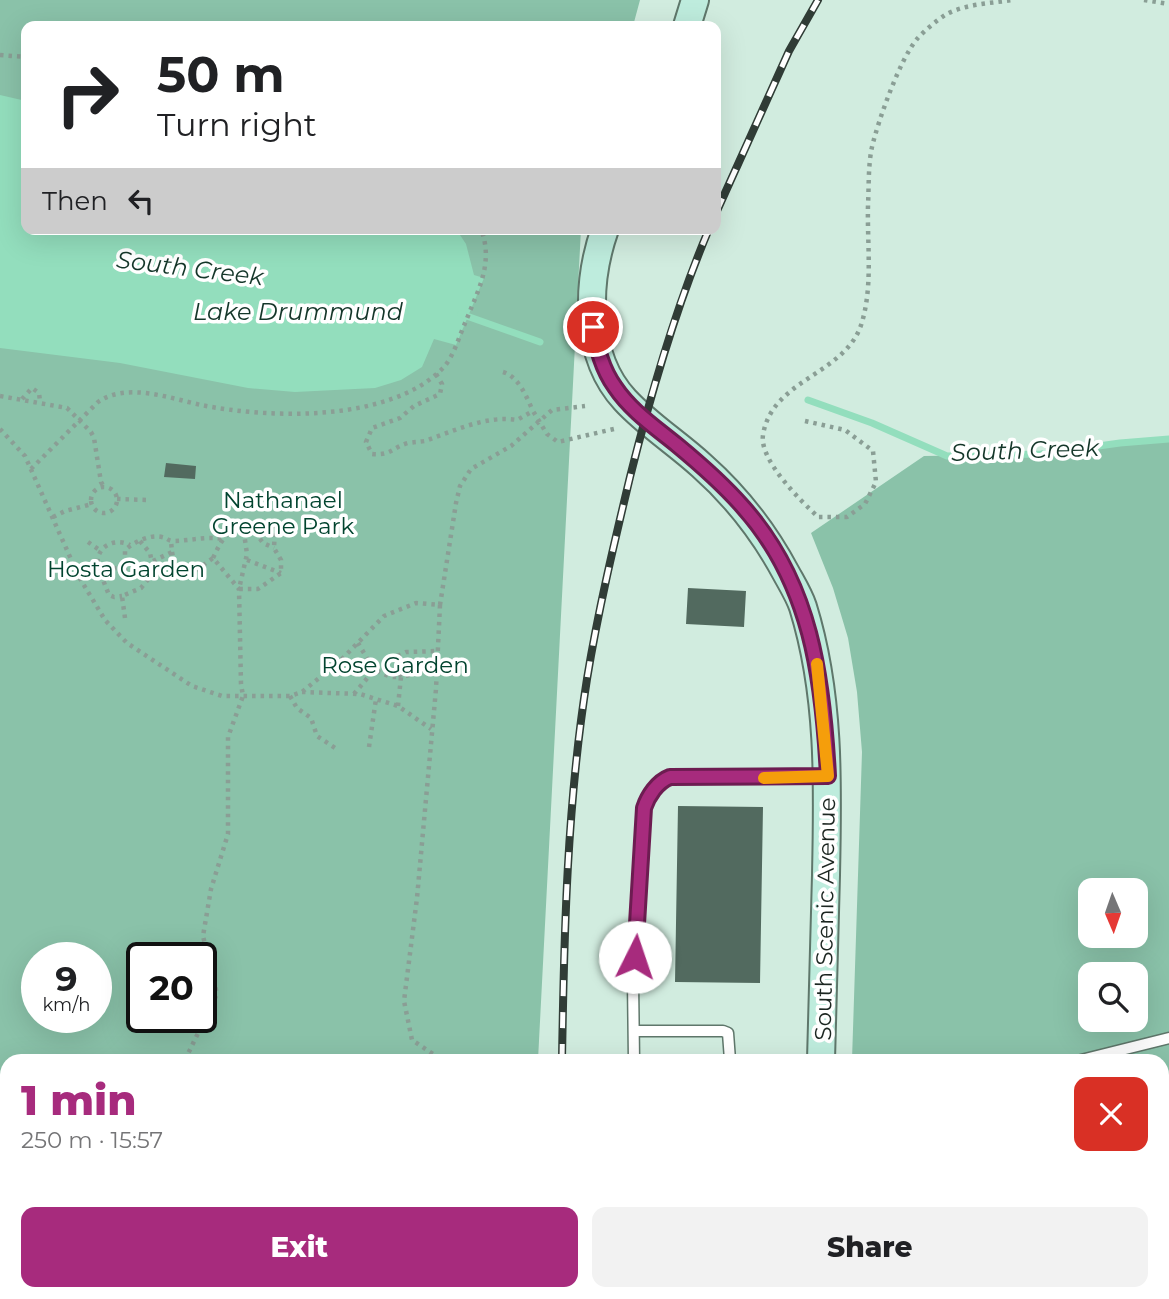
<!DOCTYPE html>
<html lang="en">
<head>
<meta charset="utf-8">
<style>
  body { margin:0; font-family:Montserrat,sans-serif; background:#f2f2f2; color:#202124; height:100vh; display:flex; flex-direction:column; font-size:26px; white-space:nowrap }
  * { box-sizing:border-box; margin:0 }
  p { font-size:23px; color:#757577 }
  .icon { flex:none; width:38px; height:38px; fill:none; stroke:currentColor; stroke-width:2; stroke-linecap:round; stroke-linejoin:round }
  .map { position:relative; flex:1; overflow:hidden }
  .sheet { position:absolute; left:0px; top:1054px; width:1169px; height:247px; display:flex; flex-direction:column; background:#fff; border-radius:21px 21px 0 0; box-shadow:0 7px 28px #0002 }
  .sheet>* { flex:none }
  .hud { position:absolute; left:21px; top:21px; width:700px; height:214px; border-radius:14px; box-shadow:0 7px 28px #0002; background:#fff; color:#202124; overflow:hidden }
  .needle { width:46px; rotate:178deg }
  .tools { position:absolute; left:1078px; top:878px; display:grid; gap:14px }
  .tools a { display:grid; place-items:center; width:70px; height:70px; border-radius:14px; background:#fff; box-shadow:0 7px 28px #0002; font-size:35px }
  .speed { position:absolute; left:21px; top:942px; display:flex; gap:14px; font-size:35px; font-weight:700; text-align:center }
  .speed>* { display:grid; place-content:center; width:91px; height:91px; border-radius:50%; background:#fff; box-shadow:0 7px 28px #0002; line-height:1 }
  .speed small { font-size:18px; font-weight:400 }
  .speed .limit { border:4px solid #111; border-radius:10px; background:#fff; color:#111 }
  .pin { position:absolute; display:grid; place-items:center; width:60px; height:60px; color:#fff; margin:-30px; border:4px solid #fff; border-radius:50%; box-shadow:0 2px 7px #0007 }
  .me { position:absolute; width:77px; margin:-38px; rotate:4deg; stroke-linejoin:round; filter:drop-shadow(0 0 5px #0008) }
  .turn { display:flex; align-items:center; gap:24px; height:147px; padding:0 21px; font-size:32px }
  .turn .icon { width:91px; height:91px; stroke-width:2.5 }
  .turn b { display:block; font-size:49px; line-height:60px }
  .then { display:flex; align-items:center; height:66px; padding:0 21px; background:#0003; gap:14px; font-size:26px }
  .round { display:grid; place-items:center; flex:none; width:74px; height:74px; border-radius:14px; background:#f2f2f2 }
  .headline { display:flex; align-items:center; justify-content:space-between; height:119px; padding:0 21px }
  h1 { font-size:42px; font-weight:800; line-height:52px; color:#a72b7d }
  .primary-button { display:flex; gap:14px; margin-top:auto; padding:14px 21px }
  .primary-button a { flex:1; height:80px; border-radius:14px; background:#a72b7d; color:#fff; font-size:28px; font-weight:800; line-height:80px; text-align:center }
  .primary-button a+a { background:#f2f2f2; color:#202124 }
  .map>svg:first-child { display:block }
  .green { fill:#8ac2a9; fill-rule:evenodd }
  .water { fill:#93debd }
  .lines { fill:none; stroke-linecap:round; stroke-linejoin:round }
  .stream { stroke:#93debd; stroke-width:7 }
  .building { fill:#526a5f }
  .lane-casing { stroke:#5f776b; stroke-width:13 }
  .secondary-casing { stroke:#5f776b; stroke-width:30 }
  .path { stroke:#8a9e95; stroke-width:4.5; stroke-dasharray:3.5 5; stroke-linecap:butt }
  .lane { stroke:#fff; stroke-width:10 }
  .secondary { stroke:#beecdd; stroke-width:26 }
  .rail-casing { stroke:#303c36; stroke-width:8 }
  .rail { stroke:#fff; stroke-width:5; stroke-dasharray:16; stroke-linecap:butt }
  .route-casing { stroke:#6d1c51; stroke-width:18 }
  .route { stroke:#a72b7d; stroke-width:12 }
  .slow { stroke:#f59e0b; stroke-width:12 }
  .labels { text-anchor:middle; dominant-baseline:central; stroke-width:7; stroke-linejoin:round; paint-order:stroke }
  .park-label { font-size:23px; fill:#02442f; stroke:#fff }
  .street-label { font-size:23px; fill:#1c2621; stroke:#fff }
  .water-label { font-size:24px; font-style:italic; fill:#143629; stroke:#fff }
</style>
</head>
<body>
<div class="map">
<svg width="1169" height="1299" viewBox="0 0 1169 1299">
  <rect width="100%" height="100%" fill="#d1ecdf"/>
  <!-- green -->
  <path class="green" d="M0 0H640L633 26H26V229H581L538 1060H7V1293H525V1299H0ZM37 957H96V1017H37ZM142 957H201V1017H142Z
    M1169 439V1299H845V1293H1162V1060H852L862 752 857 692 848 638 833 588 811 533 924 456 1041 454 1120 443ZM1090 891H1136V936H1090ZM1090 975H1136V1020H1090Z"/>
  <!-- water -->
  <path class="water" d="M0 95 26 101V229H456L466 244 474 275 484 278 456 345 434 339 422 367 401 380 375 388 295 392 248 388 120 363 0 348Z"/>
  <g class="lines">
    <!-- stream -->
    <path class="stream" d="M461 314 540 342
      M808 400 872 423 947 456 1041 454 1120 443 1169 439"/>
  </g>
  <!-- building -->
  <path class="building" d="M166 463 196 466 195 479 164 477Z
    M688 588 746 591 744 627 686 624Z
    M678 806 763 807 760 983 675 982Z
    M652 1293H762V1299H652Z"/>
  <g class="lines">
    <!-- lane casing -->
    <g class="lane-casing">
      <path id="lane" d="M634 1031H723L728 1033 730 1060
        M634 1060 633 981 644 808C648 796 657 782 670 777L824 776
        M1081 1060 1169 1038"/>
    </g>
    <!-- secondary casing -->
    <g class="secondary-casing">
      <path id="secondary" d="M687 26 695 0
        M605 229C586 283 584 356 625 400 648 425 677 443 702 466 737 497 764 532 786 573 792 584 799 595 803 607 830 694 828 784 826 875 824 937 823 999 821 1060
        M815 1299V1293"/>
    </g>
    <!-- path -->
    <path class="path" d="M1144 0 1169 4
      M0 55 26 57
      M503 372C519 377 526 396 533 411
      M436 374 442 384 440 394 414 406 400 418 372 428 366 442 372 454C391 456 393 447 408 443 414 442 419 442 425 441 454 431 486 415 517 420L533 411 547 434 558 442 618 428
      M0 396 67 408 91 432 94 438 101 482 104 487
      M22 399 32 388 39 393 40 401
      M805 421 845 430 873 451 876 482 865 504 847 517H818C801 501 759 460 763 435 772 378 847 375 862 322 873 285 867 244 868 205 869 187 868 165 872 147 878 121 900 59 917 39 924 31 936 21 945 15 964 4 992 3 1013 0
      M0 429 25 456 79 577 105 620 127 643 192 686 222 696H290L302 692 341 660 384 616 416 603 440 605 456 503 460 486 471 469 511 446 552 410 585 406
      M31 469 98 402C127 382 169 398 201 405 271 419 389 422 442 369 454 357 459 336 466 321 478 290 494 263 481 229
      M91 500a13 13 0 1 1 26 0a13 13 0 1 1-26 0Z
      M117 499 149 500
      M53 517 65 511 92 504
      M250 525 263 543 274 548
      M140 541 150 553 155 577
      M88 542 101 551
      M172 552 175 568
      M213 558C224 535 228 528 253 524 262 523 267 521 275 527L274 548 281 560V573L258 589H239L247 554 243 526
      M247 560 281 573
      M153 561 172 552 171 541
      M125 567 99 570C92 550 112 536 130 545
      M78 575 99 570 109 595 114 597 122 596
      M150 577 132 576 125 570V550C134 542 150 534 162 537 167 538 167 540 172 541 190 541 204 536 223 539
      M440 605 436 689 417 898 404 1001 412 1040 442 1060
      M125 618 122 596 141 588 150 577 170 575 175 568 198 569
      M393 658 374 670 391 677H401L393 658 406 652 438 651
      M302 692 360 694 398 706 431 729
      M354 694 374 670 358 643
      M290 696 297 708 311 718 317 736 335 748
      M398 706 401 677 418 673 437 661
      M369 747 376 699
      M185 1060 217 994 203 936 211 889 228 834V737L243 696 241 684 239 589 213 558 198 569 205 579
      M14 1299 20 1293
      M488 1299V1293"/>
    <!-- lane -->
    <use href="#lane" class="lane"/>
    <!-- secondary -->
    <use href="#secondary" class="secondary"/>
    <!-- rail casing -->
    <g class="rail-casing">
      <path id="rail" d="M716 213 789 51 818 0
        M562 1060C564 934 567 805 587 679 598 611 614 544 630 477 651 393 675 309 709 229
        M557 1299V1293"/>
    </g>
    <!-- rail -->
    <use href="#rail" class="rail"/>
  </g>
  <g class="lines">
    <!-- route casing -->
    <g class="route-casing">
      <path id="route" d="M593 327C597 348 602 369 615 387 631 411 655 427 677 445 700 464 723 484 743 507 811 583 823 678 828 776L670 777C657 782 648 796 644 808L635 957"/>
    </g>
    <!-- route -->
    <use href="#route" class="route"/>
    <!-- slow -->
    <path class="slow" d="M764 778 828 776 817 664"/>
  </g>
  <g class="labels">
    <!-- park labels -->
    <g class="park-label">
      <text x="283" y="500">Nathanael<tspan x="283" dy="26">Greene Park</tspan></text>
      <text x="126" y="569">Hosta Garden</text>
      <text x="395" y="665">Rose Garden</text>
    </g>
    <!-- street labels -->
    <g class="street-label">
      <text transform="translate(825 919) rotate(-89)">South Scenic Avenue</text>
    </g>
    <!-- water labels -->
    <g class="water-label">
      <text transform="translate(190 268) rotate(7)">South Creek</text>
      <text x="298" y="311">Lake Drummund</text>
      <text transform="translate(1025 450) rotate(-2)">South Creek</text>
    </g>
  </g>
</svg>
<div class="tools">
<a><svg class="needle" viewBox="-14 -14 28 28"><path d="M0-13l5 13h-10z" fill="#e53935"/><path d="M0 13l5-13h-10z" fill="#757577"/></svg></a>
<a><svg class="icon" aria-label="search" viewBox="0 0 24 24"><circle cx="10" cy="10" r="6"/><path d="M15 15l6 6"/></svg></a>
</div>
<div class="speed"><div>9<small>km/h</small></div><div class="limit">20</div></div>
<div class="pin" style="left:593px;top:327px;background:#d93025"><svg class="icon" aria-label="arrive" viewBox="0 0 24 24"><path d="M6 21V4h12l-3 4 3 4H6"/></svg></div>
<svg class="me" style="left:635px;top:957px" viewBox="-20 -20 40 40"><circle r="19" fill="#fff"/><path d="M0-13L10 11 0 6-10 11z" fill="#a72b7d"/></svg>
<div class="hud">
<div class="turn"><svg class="icon" aria-label="right" viewBox="0 0 24 24"><path d="M7 20v-9h11M14 6l5 5-5 5"/></svg><div><b>50 m</b>Turn right</div></div>
<div class="then">Then<svg class="icon" aria-label="left" viewBox="0 0 24 24"><path d="M17 20v-9H6M10 6l-5 5 5 5"/></svg></div>
</div>
<section class="sheet">
<div class="headline"><div><h1>1 min</h1><p>250 m · 15:57</p></div><a class="round" style="background:#d93025;color:#fff"><svg class="icon" aria-label="close" viewBox="0 0 24 24"><path d="M6 6l12 12M18 6L6 18"/></svg></a></div>
<div class="primary-button"><a>Exit</a><a>Share</a></div>
</section>
</div>
</body>
</html>
